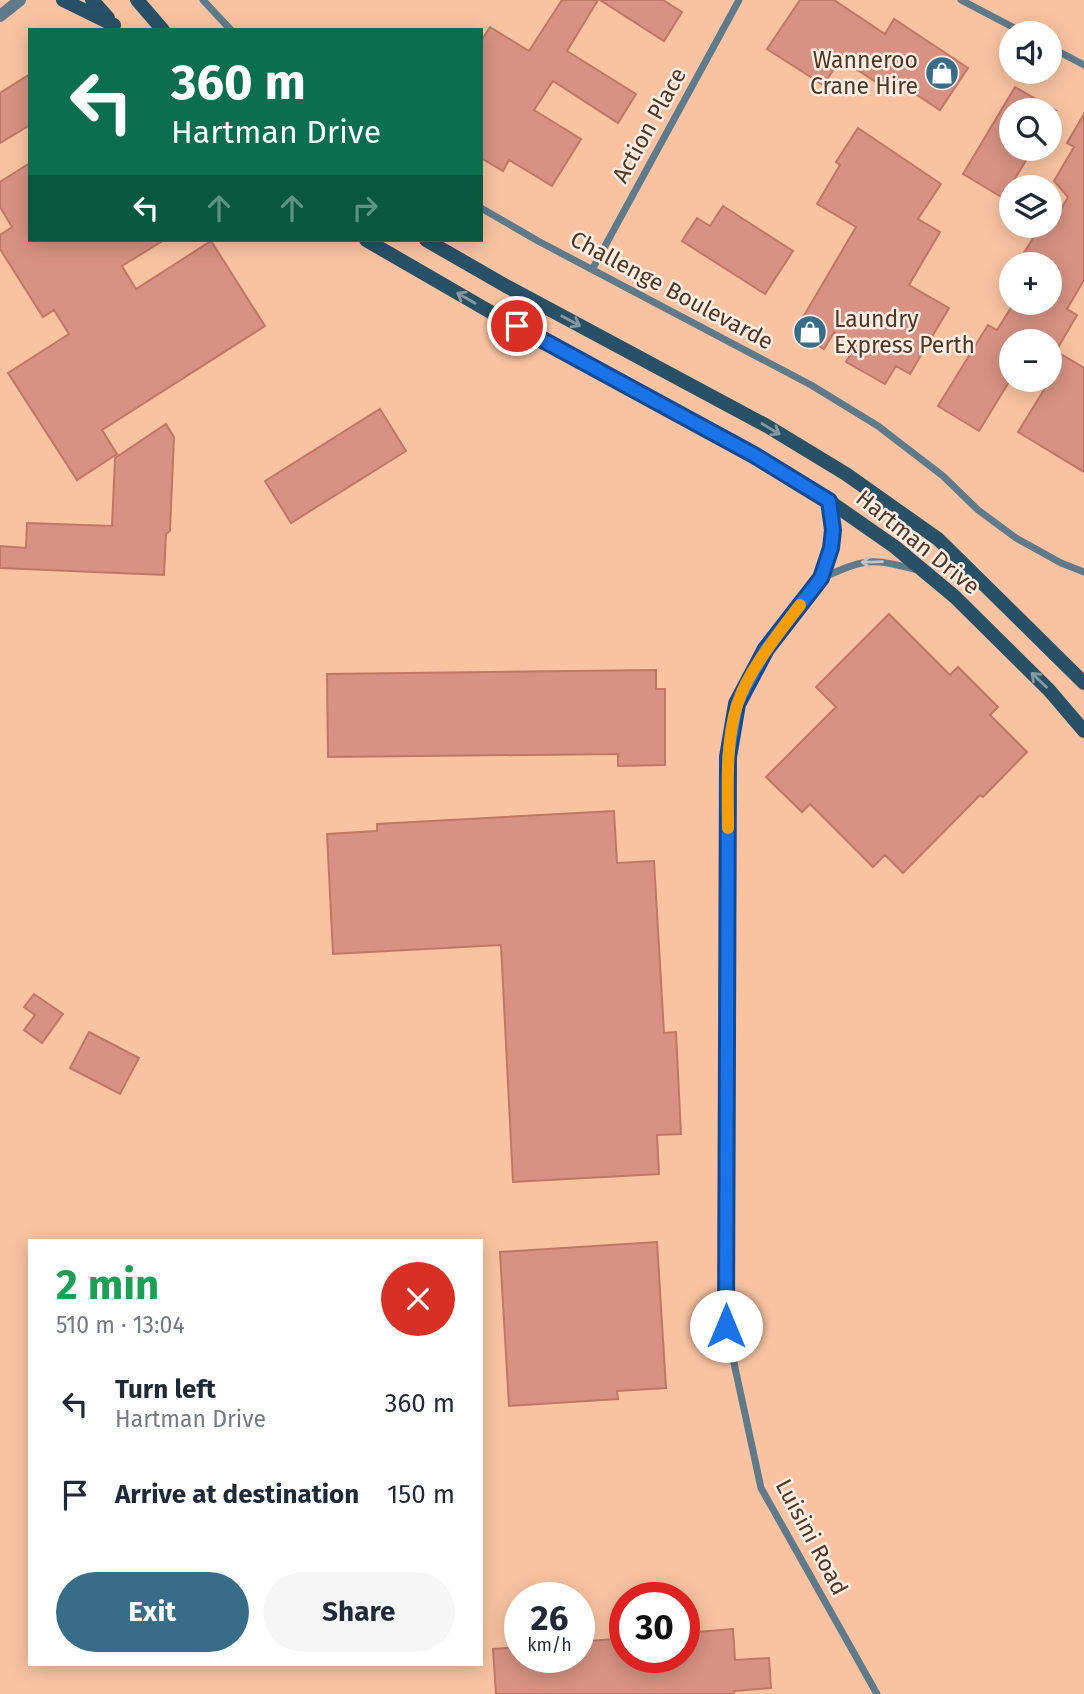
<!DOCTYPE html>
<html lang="en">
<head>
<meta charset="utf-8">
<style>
  body { margin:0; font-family:"Fira Sans",sans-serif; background:#f6f6f7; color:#1f2937; height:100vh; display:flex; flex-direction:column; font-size:26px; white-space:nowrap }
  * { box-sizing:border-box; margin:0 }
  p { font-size:23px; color:#747a83 }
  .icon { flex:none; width:38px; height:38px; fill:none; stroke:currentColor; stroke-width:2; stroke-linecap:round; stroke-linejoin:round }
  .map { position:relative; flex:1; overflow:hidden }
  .sheet { position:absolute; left:28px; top:1239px; width:455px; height:427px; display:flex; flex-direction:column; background:#fff; border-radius:0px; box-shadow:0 4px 18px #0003 }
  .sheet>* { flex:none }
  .guide { position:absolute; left:28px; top:28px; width:455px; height:214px; border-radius:0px; box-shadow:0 4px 18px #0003; background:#0b6e4f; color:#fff; overflow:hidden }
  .buttons { position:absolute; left:999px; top:21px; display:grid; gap:14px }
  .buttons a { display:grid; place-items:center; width:63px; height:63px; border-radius:50%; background:#fff; box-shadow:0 4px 18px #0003; font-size:35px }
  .speed { position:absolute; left:504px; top:1582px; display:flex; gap:14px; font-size:35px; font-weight:700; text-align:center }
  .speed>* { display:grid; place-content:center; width:91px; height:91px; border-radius:50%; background:#fff; box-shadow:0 4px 18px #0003; line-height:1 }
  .speed small { font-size:18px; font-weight:400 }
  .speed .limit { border:10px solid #d22; background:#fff; color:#111 }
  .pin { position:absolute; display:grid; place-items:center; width:60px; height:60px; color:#fff; margin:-30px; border:4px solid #fff; border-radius:50%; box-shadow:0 2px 7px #0007 }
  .me { position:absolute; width:77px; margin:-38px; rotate:0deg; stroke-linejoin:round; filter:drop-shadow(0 0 5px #0008) }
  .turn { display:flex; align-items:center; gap:24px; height:147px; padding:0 28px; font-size:32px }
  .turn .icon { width:91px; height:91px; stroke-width:2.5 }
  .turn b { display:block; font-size:49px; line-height:60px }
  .lanes { display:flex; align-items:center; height:66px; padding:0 28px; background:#0003; justify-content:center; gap:35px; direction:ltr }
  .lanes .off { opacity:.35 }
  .round { display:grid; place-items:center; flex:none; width:74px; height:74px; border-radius:37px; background:#f6f6f7 }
  .summary { display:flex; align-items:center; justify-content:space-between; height:119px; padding:0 28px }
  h1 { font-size:42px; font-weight:700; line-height:52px; color:#1e9e55 }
  .button { display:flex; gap:14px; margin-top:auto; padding:14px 28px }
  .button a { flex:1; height:80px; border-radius:42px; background:#386d89; color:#fff; font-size:28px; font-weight:700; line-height:80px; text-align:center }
  .button a+a { background:#f6f6f7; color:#1f2937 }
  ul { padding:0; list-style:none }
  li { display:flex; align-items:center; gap:21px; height:91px; padding:0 28px }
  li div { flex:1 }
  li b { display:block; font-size:26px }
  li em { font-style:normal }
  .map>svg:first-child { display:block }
  .building { fill:#d79283; stroke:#c07766; stroke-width:2 }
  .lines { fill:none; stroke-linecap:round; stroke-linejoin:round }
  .minor { stroke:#5f7a8a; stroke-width:7 }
  .tertiary { stroke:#5f7a8a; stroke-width:12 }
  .secondary { stroke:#285167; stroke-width:14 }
  .oneway { stroke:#8798a0 }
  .oneway2 { stroke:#c5c5c5 }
  .route-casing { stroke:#114b97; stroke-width:18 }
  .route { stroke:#1a73e8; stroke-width:12 }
  .slow { stroke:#f59e0b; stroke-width:12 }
  .labels { text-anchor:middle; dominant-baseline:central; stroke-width:5; stroke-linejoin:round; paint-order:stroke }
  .poi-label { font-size:23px; fill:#503624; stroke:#fceee5; text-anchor:end }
  .street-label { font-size:23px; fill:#503624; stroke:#fceee5 }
</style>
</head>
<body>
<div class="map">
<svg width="1084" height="1694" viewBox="0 0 1084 1694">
  <rect width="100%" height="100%" fill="#f9c3a1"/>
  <!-- building -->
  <path class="building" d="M562 0H598L567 51 636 94 618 123 553 81 534 110 581 139 552 186 509 160 503 171 481 158V41L490 27 529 51Z
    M600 0H663L682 12 664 41Z
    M800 0H834L885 34 894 19 968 68 940 110 891 78 885 88 841 59 823 85 767 49Z
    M30 74V125L0 143V93Z
    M1015 87 1055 110H1012V149H1033L1003 198 963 174Z
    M1084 114V280L1067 309 1077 315 1056 351 1084 368V472L1018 432 1050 380V341H1012V377L979 431 938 406 988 325 997 330 1014 303H1050V264H1017L1040 227 1048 232 1068 197 1054 181 1074 147 1067 143Z
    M858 128 941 184 918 219 940 232 909 285 949 308 910 374 896 366 885 384 846 362 856 345 834 332 824 349 795 331 856 227 817 204 840 165 836 162Z
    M30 163V240H164L122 266 136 289 211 241 265 326 102 430 117 454 77 480 8 373 69 334 54 310 43 317 0 249V235L12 227 0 207V182Z
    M723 206 793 251 765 294 682 241 697 218 710 226Z
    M380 409 406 451 291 523 265 481Z
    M166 424 174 437 170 531 166 534 164 575 0 568V546L26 548 27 523 112 526 115 458Z
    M889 614 950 675 958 667 998 707 990 715 1027 752 983 797 980 795 903 873 885 855 873 867 810 804 802 812 766 777 836 707 816 687Z
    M656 670V689H665V765L618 766V754L328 757 327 674Z
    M614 811 617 863 654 861 664 1033 676 1032 681 1134 657 1135 659 1174 513 1182 501 945 333 954 327 834 377 831V824Z
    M34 994 63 1014 42 1043 24 1030 35 1015 24 1007Z
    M89 1032 139 1058 120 1094 70 1068Z
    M657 1242 666 1388 617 1391 618 1399 509 1406 500 1252Z
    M733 1629 735 1660 769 1658 771 1688 734 1691V1694H496L493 1649 520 1647V1657H579V1642L625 1638V1657H684V1633Z"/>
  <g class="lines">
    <!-- minor -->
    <path class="minor" d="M203 0 231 30
      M961 0 1024 33
      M1050 47 1084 65
      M481 208 538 241 811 385 878 426 943 476 978 510 1016 538 1061 563 1084 572
      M593 268 739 0
      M829 501 833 530 831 548 822 578 766 649 737 704 728 757 726 1326 761 1488 877 1694
      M822 578C867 558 870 558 918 570"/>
    <!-- tertiary -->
    <path class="tertiary" d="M0 16 20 0"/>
    <!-- secondary -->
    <path class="secondary" d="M63 0 114 25
      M92 0 108 18
      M137 0 163 30
      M366 240 494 314 754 455 829 501 895 547 955 597 1049 690 1084 731
      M426 240 506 286 767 426 846 474 938 539 1084 683"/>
  </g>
  <!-- one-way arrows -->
  <defs><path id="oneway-shaft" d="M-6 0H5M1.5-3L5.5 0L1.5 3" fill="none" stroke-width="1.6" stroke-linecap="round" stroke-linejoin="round" transform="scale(1.75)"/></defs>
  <g class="oneway">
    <use href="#oneway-shaft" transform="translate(466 298) rotate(-150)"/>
    <use href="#oneway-shaft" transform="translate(571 321) rotate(28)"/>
    <use href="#oneway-shaft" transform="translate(771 429) rotate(31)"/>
    <use href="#oneway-shaft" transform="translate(1039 680) rotate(-136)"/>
  </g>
  <use class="oneway2" href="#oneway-shaft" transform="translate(872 562) rotate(178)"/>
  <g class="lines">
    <!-- route casing -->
    <g class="route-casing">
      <path id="route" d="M517 326 754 455 829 501 833 530 831 548 821 578 766 649 737 704 728 757 726 1326"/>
    </g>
    <!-- route -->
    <use href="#route" class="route"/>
    <!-- slow -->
    <path class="slow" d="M728 828C728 788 725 745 737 705 748 671 778 634 800 605"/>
  </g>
  <!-- icons -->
  <defs>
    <g id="shop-disc" transform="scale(1.75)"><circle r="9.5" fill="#386d89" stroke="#fceee5"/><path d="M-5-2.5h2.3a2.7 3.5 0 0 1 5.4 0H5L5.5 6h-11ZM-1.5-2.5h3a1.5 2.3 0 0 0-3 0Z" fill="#fff"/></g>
  </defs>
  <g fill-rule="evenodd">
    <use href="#shop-disc" x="942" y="73"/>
    <use href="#shop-disc" x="810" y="332"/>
  </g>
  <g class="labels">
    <!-- poi labels -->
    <g class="poi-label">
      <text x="918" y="60">Wanneroo<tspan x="918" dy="26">Crane Hire</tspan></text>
      <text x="834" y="319" text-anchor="start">Laundry<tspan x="834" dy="26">Express Perth</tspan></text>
    </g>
    <!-- street labels -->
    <g class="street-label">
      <text transform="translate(649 125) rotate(-61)">Action Place</text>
      <text transform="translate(672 290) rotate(28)">Challenge Boulevarde</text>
      <text transform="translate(918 542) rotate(39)">Hartman Drive</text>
      <text transform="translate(812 1537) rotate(62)">Luisini Road</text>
    </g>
  </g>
</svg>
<div class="buttons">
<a><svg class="icon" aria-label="sound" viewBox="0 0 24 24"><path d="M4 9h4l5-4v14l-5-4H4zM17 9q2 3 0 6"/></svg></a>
<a><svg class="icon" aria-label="search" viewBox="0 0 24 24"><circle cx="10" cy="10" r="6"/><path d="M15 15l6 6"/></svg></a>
<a><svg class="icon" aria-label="layers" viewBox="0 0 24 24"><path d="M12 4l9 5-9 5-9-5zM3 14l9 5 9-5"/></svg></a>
<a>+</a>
<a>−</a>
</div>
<div class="speed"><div>26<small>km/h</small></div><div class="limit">30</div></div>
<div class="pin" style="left:517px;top:326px;background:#d93025"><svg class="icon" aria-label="arrive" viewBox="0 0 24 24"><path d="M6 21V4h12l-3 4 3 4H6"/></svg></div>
<svg class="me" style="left:726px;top:1326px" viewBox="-20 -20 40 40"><circle r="19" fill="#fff"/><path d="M0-13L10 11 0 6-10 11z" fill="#1a73e8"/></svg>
<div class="guide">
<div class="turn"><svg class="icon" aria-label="left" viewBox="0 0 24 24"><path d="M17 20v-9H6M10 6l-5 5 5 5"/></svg><div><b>360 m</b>Hartman Drive</div></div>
<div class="lanes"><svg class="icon" aria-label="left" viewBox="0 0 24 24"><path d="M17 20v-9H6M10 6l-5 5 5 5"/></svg><svg class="icon off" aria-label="ahead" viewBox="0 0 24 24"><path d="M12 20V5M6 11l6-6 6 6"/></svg><svg class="icon off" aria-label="ahead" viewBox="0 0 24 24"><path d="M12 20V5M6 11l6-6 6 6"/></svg><svg class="icon off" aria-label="right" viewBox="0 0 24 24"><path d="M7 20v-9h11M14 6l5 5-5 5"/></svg></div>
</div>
<section class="sheet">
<div class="summary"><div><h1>2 min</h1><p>510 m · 13:04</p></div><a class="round" style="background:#d93025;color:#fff"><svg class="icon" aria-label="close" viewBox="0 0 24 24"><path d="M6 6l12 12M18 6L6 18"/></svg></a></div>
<ul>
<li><svg class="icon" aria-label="left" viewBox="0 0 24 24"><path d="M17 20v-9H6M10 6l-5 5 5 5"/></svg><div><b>Turn left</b><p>Hartman Drive</p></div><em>360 m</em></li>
<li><svg class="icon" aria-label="arrive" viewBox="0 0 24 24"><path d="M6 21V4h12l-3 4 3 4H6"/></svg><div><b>Arrive at destination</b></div><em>150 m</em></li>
</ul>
<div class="button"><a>Exit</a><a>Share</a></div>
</section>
</div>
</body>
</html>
